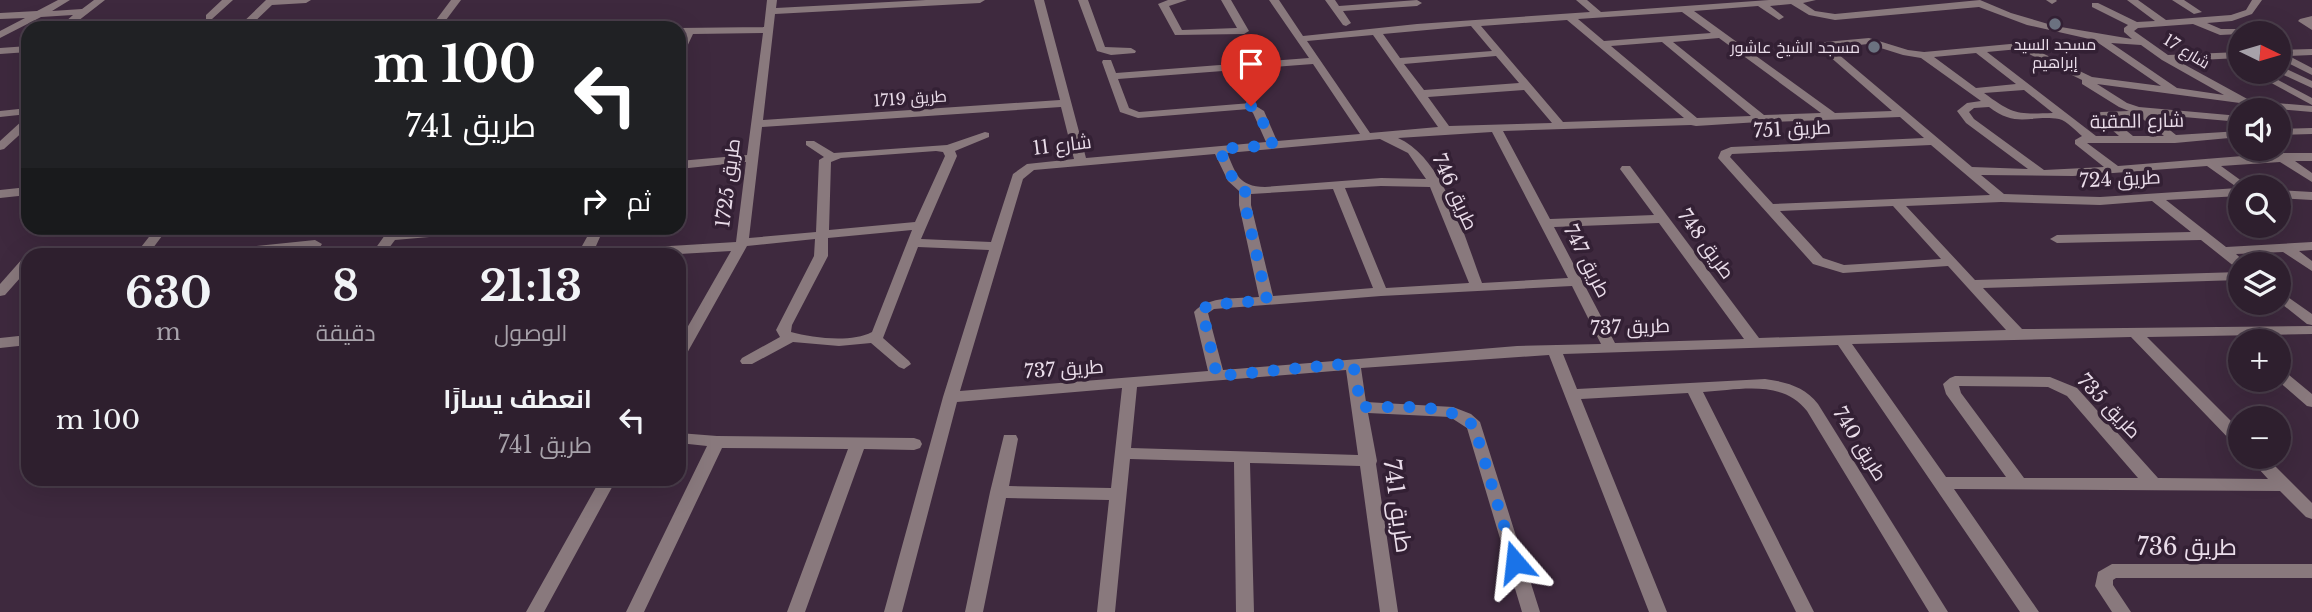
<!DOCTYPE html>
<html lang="ar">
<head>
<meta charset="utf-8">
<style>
  body { margin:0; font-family:"Libre Baskerville",Cairo,serif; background:#362736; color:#f1f3f6; direction:rtl; height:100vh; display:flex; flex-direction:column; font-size:26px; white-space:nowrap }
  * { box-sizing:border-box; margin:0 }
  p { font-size:23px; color:#a7a2aa }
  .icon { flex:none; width:38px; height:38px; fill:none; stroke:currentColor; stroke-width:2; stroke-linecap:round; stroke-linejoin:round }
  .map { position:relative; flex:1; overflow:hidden; direction:ltr }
  .drawer { position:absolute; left:21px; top:248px; width:665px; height:238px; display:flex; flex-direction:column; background:#2e1f2e; border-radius:21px; box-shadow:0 7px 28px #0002,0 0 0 2px #493d4a; direction:rtl }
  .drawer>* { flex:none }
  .hud { position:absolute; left:21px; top:21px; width:665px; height:214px; border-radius:21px; box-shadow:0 7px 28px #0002,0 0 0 2px #493d4a; direction:rtl; background:#202124; color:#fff; overflow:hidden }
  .needle { width:46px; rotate:95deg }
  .buttons { position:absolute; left:2228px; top:21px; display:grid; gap:14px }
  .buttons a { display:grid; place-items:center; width:63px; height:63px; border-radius:50%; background:#2e1f2e; box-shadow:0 7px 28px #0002,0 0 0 2px #493d4a; font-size:35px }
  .pin { position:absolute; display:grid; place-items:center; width:60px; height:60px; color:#fff; margin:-72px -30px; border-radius:50% 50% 50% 0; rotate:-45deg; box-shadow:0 0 7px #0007 }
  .pin .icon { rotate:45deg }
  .me { position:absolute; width:77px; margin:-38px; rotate:343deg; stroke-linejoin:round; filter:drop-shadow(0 0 5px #0008) }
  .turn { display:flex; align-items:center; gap:24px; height:147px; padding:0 35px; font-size:32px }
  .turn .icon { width:91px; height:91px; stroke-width:2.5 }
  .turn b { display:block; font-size:49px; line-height:60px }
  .then { display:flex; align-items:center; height:66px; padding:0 35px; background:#0003; gap:14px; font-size:26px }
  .eta { display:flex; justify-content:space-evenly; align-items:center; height:119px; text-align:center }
  .eta b { font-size:42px; font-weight:800; line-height:49px }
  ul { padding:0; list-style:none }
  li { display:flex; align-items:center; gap:21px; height:105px; padding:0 35px }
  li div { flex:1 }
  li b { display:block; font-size:26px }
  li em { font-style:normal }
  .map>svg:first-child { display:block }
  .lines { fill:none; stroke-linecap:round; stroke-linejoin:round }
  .minor { fill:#89797d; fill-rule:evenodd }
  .route { stroke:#1a73e8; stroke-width:12; stroke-dasharray:0 21.6 }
  .worship-dot { fill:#6b7280; stroke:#332034; stroke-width:2.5 }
  .labels { text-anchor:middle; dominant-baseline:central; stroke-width:7; stroke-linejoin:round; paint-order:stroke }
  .far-poi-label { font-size:16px; fill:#eaddea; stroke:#332034 }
  .far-street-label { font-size:16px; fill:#eaddea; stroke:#332034 }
  .street-label { font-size:19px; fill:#eaddea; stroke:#332034 }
  .near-street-label { font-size:23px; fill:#eaddea; stroke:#332034 }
</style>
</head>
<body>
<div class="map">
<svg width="2312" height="612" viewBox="0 0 2312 612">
  <rect width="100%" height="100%" fill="#3e293e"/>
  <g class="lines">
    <!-- minor -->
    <path class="minor" d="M58 0H70L52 11 82 9 94 0H105L69 28H58L73 15 41 17 0 38V31L25 18 0 19V13L37 11Z
      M222 0H233L212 19H206V15Z
      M266 0H311L306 3 272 5 248 28H237Z
      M451 0H461L440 28H430Z
      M767 0H777L776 8 926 0H985L980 3 775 14 763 120 1060 100 1034 0H1044L1086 158 1266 142 1253 113 1249 109 1138 118 1120 112 1102 62 1103 60H1111L1116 73 1309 58 1269 0H1279L1303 36 1417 24 1590 12 1576 0H1587L1601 12 1769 0H1816L1803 3 1815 11 1835 14 1980 0 2011 13 2055 26 2132 39 2124 32V28L2128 25 2092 7V3H2098L2137 22 2155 21 2127 0H2138L2166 20 2231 15 2246 10 2252 0H2262L2252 14 2232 21 2207 23 2221 29H2256L2260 30V33L2220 35 2193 24 2138 28 2134 31 2168 55 2240 52V58L2178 61 2251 101 2312 106V112L2264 108 2265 110H2252L2240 103 2097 84 2127 103 2139 107 2240 116V122L2150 114 2176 135 2240 131V137L2175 143H2087L2118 166 2280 153H2312V161H2295L2312 173V182L2280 162 2221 166 2250 187H2240V196L2166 200 2226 247 2312 242V250L2299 251 2312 261V271L2283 252 2236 254 2247 264H2240V268L2235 267 2201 240 2057 243 2050 239 2057 235 2191 232 2152 201 2100 205 2001 202 1906 206 1975 280 2240 272V280L1983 288 2022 329 2312 326V334L2147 337 2240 430V445L2234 444 2131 337 1852 344 1946 477H2006L1946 394 1943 384 1950 378 1955 376 2050 377 2077 388 2158 478 2268 479 2248 457H2266L2312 503V519L2306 517 2280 491 1954 489 2039 612H2020L1838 345 1563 354 1577 389 1765 379C1787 382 1805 387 1818 404L1948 612H1929L1807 411C1783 379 1738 390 1703 392L1814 612H1796L1688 393 1581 399 1667 612H1649L1549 355 1361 368 1366 402 1453 407 1471 414 1480 422 1540 612H1522L1467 428 1450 417 1368 413 1377 461 1376 464 1398 612H1380L1360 466 1250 463 1254 612H1236L1234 462 1130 459 1115 612H1097L1109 500 1006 498 983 612H965L990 492 1004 435H1016L1018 439 1009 486 1111 488 1122 388 957 402 902 612H884L943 397 989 250 918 247 883 338 909 361 911 364 904 369 899 367 871 343 839 346 793 342 752 364H742L740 361 742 358 780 337 776 330 814 256 815 239 747 246 686 355 679 360V342L731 251 645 256H594L588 254 582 246 592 228H604L596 246 604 250 736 242 746 162 679 169V161L747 155 763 33 693 34 684 53 679 56V42L683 34H679V28L764 27ZM1791 4 1809 15 1835 20 1979 7 2027 25 2094 40 2161 86 2092 77 2021 43 1924 52 1908 50 1869 38 1825 42 1821 43 1820 48 1892 111 1835 113 1694 11 1758 6 1779 20 1784 17 1770 6ZM1682 12 1711 33 1604 41 1578 19ZM1567 20 1684 118 1563 122 1481 26ZM1471 26 1492 51 1400 58 1383 34ZM1373 35 1438 127 1370 133 1307 41ZM1719 38 1821 113 1764 115 1673 42ZM1662 42 1751 116 1697 118 1611 46ZM2111 43 2141 45 2162 60 2224 95 2177 88ZM1868 44 1903 55 1921 58 1981 101 1967 103 1957 111 1966 123 2028 169 1972 167 1831 48ZM2019 49 2082 80V84L2119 107 2129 111 2101 112 2095 115 2119 136H2096L1987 52ZM1976 53 2016 84 1976 88 1934 57ZM1496 56 1519 83 1424 90 1404 64ZM1313 64 1360 134 1277 141 1264 111 1251 103 1139 112 1129 108 1118 79ZM1524 90 1552 123 1449 126 1428 97ZM2024 90 2053 113C2016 114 2014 115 1984 93ZM1061 107 1074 159 1027 164 1013 174 991 242 921 239 957 156 955 151 989 137V133L985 132 947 145 834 153 814 141H806V145L824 157 819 160 816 232 749 238 762 127ZM1989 107C2018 129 2031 114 2059 119 2067 121 2076 131 2082 136L2075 140V144L2104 167 2044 170 1974 119 1969 112 1974 108ZM2139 116 2164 136H2133L2111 118ZM1900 117 1924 138 1731 147 1721 151 1718 158 1813 264 1843 273 1948 266 2006 330 1759 338 1630 166H1622L1620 169 1654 215 1550 219 1503 131 1691 125 1696 126 1759 122 1764 124 1769 122ZM1492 132 1568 278 1482 283C1465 239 1444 158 1398 138ZM1380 139 1408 153 1426 179 1381 178 1265 187C1238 186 1237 175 1227 153ZM1931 145 1990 195 1773 204 1730 157 1732 154ZM936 151 943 152 945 156 915 222 829 230 831 162 841 158ZM1215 154 1228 181 1239 191V205L1259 297C1238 299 1209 295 1194 312L1208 371 960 391 1023 179 1034 170ZM2207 166 2238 188 2100 197 2004 194 1981 175 2073 176ZM1381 186 1430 187 1469 283 1386 288 1345 188ZM1333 189 1373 288 1273 296 1251 205V194ZM1893 206 1941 259 1844 265 1823 258 1780 211ZM1659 223 1744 339 1615 343 1554 227ZM912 230 872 332C851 343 813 338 791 332L792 325 828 256V238ZM1572 286 1601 344 1517 346 1223 370 1208 313 1214 309 1381 296ZM1346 370 1358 455 1131 448 1137 387ZM1959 386 2048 387 2067 396 2138 478H2024L1961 393Z
      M1078 0H1088L1105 47 1131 48 1136 51 1135 53 1111 55 1097 51Z
      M1168 0H1187L1169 6 1182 30 1237 28 1221 0H1231L1249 31 1244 34 1175 35 1158 4Z
      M1325 0H1335L1339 6 1417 0 1422 3 1417 6 1343 11 1351 23 1346 26 1343 25Z
      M2046 0H2056L2057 1 2052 4Z
      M2172 0H2184L2202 12 2194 14Z
      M2312 16V30L2298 21 2300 19Z
      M28 46V52L0 54V48Z
      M2312 49V55L2289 56 2312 68V75L2278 58V50Z
      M2278 65 2312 81V88L2277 72Z
      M2251 72H2263L2312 98V105Z
      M28 108V114L0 117V111Z
      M28 118V127L4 149 0 150V141L24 119Z
      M2312 128V134L2278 135V129Z
      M28 187V195L0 198V190Z
      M2278 190 2312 192V200L2278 198Z
      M156 228H168L147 256H134Z
      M386 228H398L397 231 400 233 453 228H492L486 232 395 240 383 256H370L385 235 384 232Z
      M315 240 322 244 320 247 241 256H192L198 252Z
      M28 257V269L5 295 0 296V284L23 258Z
      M2278 290 2312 314V325L2307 324 2278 301Z
      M28 335V345L0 348V338Z
      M2278 368 2283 370 2312 394V407L2307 406 2277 380H2278Z
      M679 433 717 436 914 438 920 440 922 444 920 448 914 450 864 449 805 612H787L848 449 722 448 644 612H626L707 446 679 443Z
      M600 480H616L544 612H526Z
      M2112 564H2312V578H2116L2113 580V585L2131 612H2112L2095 586 2098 572Z"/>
  </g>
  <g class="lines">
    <!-- route -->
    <path class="route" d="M1251 106 1258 111 1273 145 1219 149 1234 181 1245 190 1246 209 1267 300 1210 305 1202 309 1217 376 1353 363 1361 407C1396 408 1447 401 1474 426L1515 562"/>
  </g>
  <!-- markers -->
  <g class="worship-dot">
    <circle cx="2055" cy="24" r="7"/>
    <circle cx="1874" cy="47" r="7"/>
  </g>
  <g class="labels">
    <!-- far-poi labels -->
    <g class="far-poi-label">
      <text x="2055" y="44">مسجد السيد<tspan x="2055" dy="18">إبراهيم</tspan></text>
      <text x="1860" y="47" text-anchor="end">مسجد الشيخ عاشور</text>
    </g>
    <!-- far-street labels -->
    <g class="far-street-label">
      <text transform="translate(2187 51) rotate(31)">شارع 17</text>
      <text transform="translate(910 98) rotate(-4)">طريق 1719</text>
    </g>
    <!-- street labels -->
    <g class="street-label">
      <text transform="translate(2137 121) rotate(-1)">شارع المقبة</text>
      <text transform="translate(1792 129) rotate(-3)">طريق 751</text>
      <text transform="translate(1062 145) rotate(-7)">شارع 11</text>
      <text transform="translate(2120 179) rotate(-3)">طريق 724</text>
      <text transform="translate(728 183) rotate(-83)">طريق 1725</text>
      <text transform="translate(1455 192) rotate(65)">طريق 746</text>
      <text transform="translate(1706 244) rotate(54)">طريق 748</text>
      <text transform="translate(1587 261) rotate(63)">طريق 747</text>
      <text transform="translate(1630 327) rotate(-2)">طريق 737</text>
      <text transform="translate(1064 369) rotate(-4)">طريق 737</text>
      <text transform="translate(2109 406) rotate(46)">طريق 735</text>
      <text transform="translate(1860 444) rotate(58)">طريق 740</text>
    </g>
    <!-- near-street labels -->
    <g class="near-street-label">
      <text transform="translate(1398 506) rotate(82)">طريق 741</text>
      <text x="2187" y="547">طريق 736</text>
    </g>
  </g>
</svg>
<div class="buttons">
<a><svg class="needle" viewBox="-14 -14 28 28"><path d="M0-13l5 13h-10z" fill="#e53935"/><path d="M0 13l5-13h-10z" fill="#a7a2aa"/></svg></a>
<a><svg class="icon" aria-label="sound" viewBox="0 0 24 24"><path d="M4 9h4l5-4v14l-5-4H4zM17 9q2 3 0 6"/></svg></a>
<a><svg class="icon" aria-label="search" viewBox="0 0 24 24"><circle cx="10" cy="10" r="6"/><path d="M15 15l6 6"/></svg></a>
<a><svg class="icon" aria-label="layers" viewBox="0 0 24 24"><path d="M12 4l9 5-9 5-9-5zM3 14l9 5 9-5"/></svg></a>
<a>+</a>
<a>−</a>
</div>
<div class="pin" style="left:1251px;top:106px;background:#d93025"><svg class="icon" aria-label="arrive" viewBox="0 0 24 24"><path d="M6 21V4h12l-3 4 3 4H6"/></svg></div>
<svg class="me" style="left:1515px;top:562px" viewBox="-20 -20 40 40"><path d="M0-17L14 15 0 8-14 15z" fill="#1a73e8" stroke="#fff" stroke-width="4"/></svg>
<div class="hud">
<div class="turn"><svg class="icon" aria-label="left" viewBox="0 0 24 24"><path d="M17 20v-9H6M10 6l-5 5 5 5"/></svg><div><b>100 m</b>طريق 741</div></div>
<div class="then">ثم<svg class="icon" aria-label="right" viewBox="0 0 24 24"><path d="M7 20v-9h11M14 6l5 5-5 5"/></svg></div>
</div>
<section class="drawer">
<div class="eta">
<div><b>21:13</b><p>الوصول</p></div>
<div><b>8</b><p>دقيقة</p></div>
<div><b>630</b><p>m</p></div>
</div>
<ul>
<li><svg class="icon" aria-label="left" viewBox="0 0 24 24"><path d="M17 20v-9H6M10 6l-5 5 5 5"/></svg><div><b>انعطف يسارًا</b><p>طريق 741</p></div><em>100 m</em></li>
</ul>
</section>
</div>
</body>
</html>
